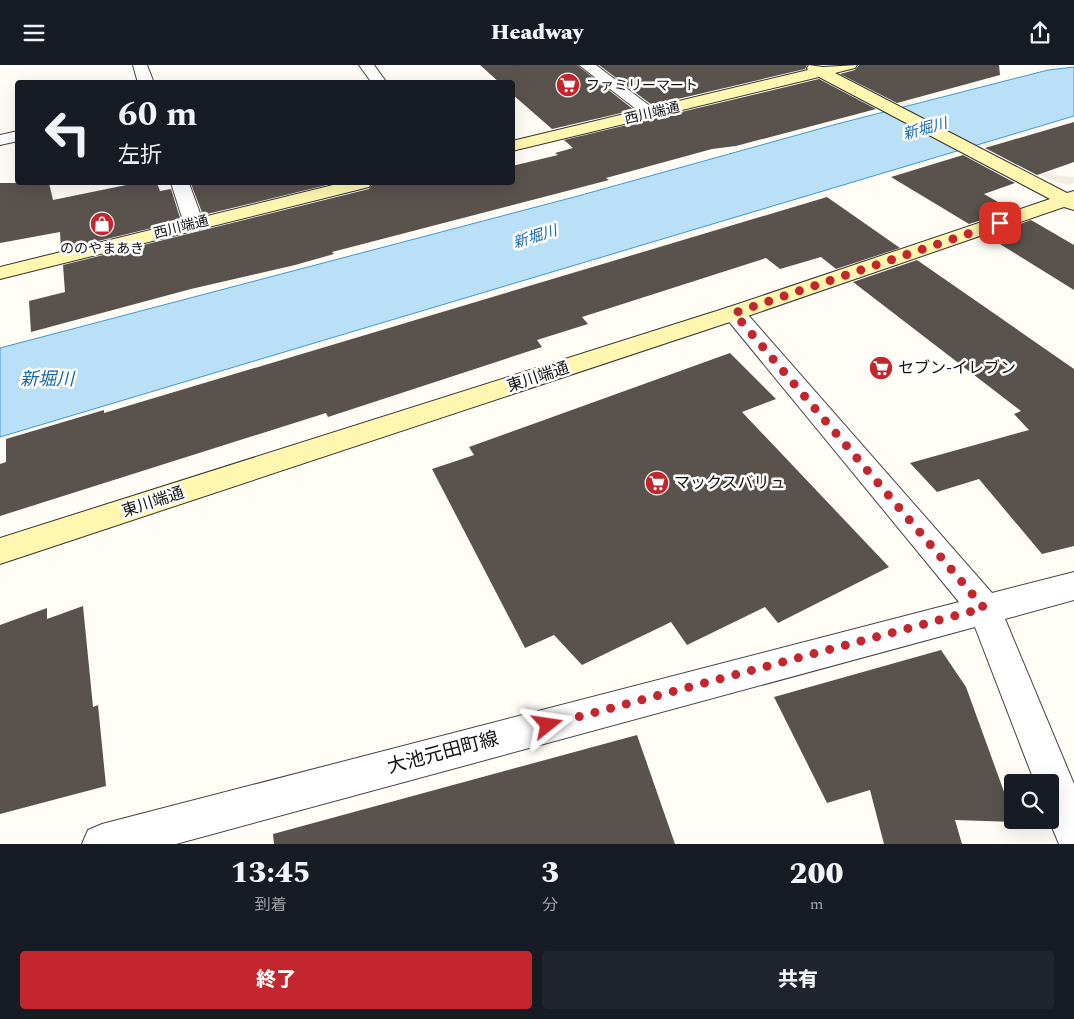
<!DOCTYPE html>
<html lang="ja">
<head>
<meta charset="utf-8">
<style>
  body { margin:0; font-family:Spectral,"Noto Sans JP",serif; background:#20242c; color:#f1f3f6; height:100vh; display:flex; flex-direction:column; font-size:19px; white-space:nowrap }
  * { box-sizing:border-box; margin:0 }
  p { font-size:16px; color:#9ea1a6 }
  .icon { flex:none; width:28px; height:28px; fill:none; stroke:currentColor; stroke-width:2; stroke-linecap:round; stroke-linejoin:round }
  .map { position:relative; height:779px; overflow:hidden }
  .panel { display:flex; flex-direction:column; background:#171b24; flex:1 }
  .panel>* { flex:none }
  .hud { position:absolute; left:15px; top:15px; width:500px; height:105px; border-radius:5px; box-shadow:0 5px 20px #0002; background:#171b24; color:#f1f3f6; overflow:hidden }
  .buttons { position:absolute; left:1004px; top:709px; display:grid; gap:10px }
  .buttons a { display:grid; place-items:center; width:55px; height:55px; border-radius:5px; background:#171b24; box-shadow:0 5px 20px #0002; font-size:25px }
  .pin { position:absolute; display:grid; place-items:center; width:42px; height:42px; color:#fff; margin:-21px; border-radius:10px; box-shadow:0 2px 8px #0006 }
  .me { position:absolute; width:55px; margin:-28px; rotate:75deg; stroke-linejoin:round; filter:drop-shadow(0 0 4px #0008) }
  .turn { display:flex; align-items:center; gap:18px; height:105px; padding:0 20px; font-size:22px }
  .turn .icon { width:65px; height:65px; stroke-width:2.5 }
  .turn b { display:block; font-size:35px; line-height:42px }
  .eta { display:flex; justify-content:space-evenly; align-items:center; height:85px; text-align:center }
  .eta b { font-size:30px; font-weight:800; line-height:35px }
  .cta { display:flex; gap:10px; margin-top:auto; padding:10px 20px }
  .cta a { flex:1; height:58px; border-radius:5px; background:#c4262e; color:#fff; font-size:20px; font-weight:800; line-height:58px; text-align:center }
  .cta a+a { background:#20242c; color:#f1f3f6 }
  header { display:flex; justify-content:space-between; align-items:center; height:65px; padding:0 20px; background:#171b24; font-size:22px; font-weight:800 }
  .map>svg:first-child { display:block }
  .plaza { fill:#f1ede2 }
  .water { fill:#b9e0f7; stroke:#3f96cf }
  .building { fill:#5a524d }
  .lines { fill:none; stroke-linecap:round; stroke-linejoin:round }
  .street-casing { stroke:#444; stroke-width:2 }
  .secondary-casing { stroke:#333; stroke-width:2 }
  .street { fill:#fff; fill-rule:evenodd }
  .secondary { fill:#fff6b0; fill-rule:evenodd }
  .route { stroke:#c4262e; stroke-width:9; stroke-dasharray:0 16.2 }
  .labels { text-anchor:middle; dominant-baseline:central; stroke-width:5; stroke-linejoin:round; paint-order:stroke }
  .far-poi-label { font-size:14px; fill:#111; stroke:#fff; text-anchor:start }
  .far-street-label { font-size:14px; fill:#111; stroke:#fff }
  .far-water-label { font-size:15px; font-style:italic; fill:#1768a6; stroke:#fff }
  .poi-label { font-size:16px; fill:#111; stroke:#fff; text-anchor:start }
  .street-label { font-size:16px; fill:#111; stroke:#fff }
  .water-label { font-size:18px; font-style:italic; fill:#1768a6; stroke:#fff }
  .near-street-label { font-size:19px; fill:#111; stroke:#fff }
</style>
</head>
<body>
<header><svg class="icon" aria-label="menu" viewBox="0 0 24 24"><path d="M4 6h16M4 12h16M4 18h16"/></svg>Headway<svg class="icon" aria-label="share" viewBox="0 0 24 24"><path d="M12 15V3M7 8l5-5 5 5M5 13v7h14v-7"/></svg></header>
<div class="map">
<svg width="1074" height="779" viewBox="0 0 1074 779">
  <rect width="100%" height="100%" fill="#fffdf5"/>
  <!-- plaza -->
  <path class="plaza" d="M853 15H864L1054 110 1074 112V118L1068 120 1052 116Z"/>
  <!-- water -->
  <path class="water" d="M1074 2V51L0 372V283L578 131 837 59 1048 5Z"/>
  <!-- building -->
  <path class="building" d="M480 0H577L634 45 552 64 512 29V18H500Z
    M599 0H807L805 4 652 40Z
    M859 0H999L1000 10 897 38 840 9 855 5Z
    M819 14 876 44 736 81 712 84 606 113 609 115 332 187 334 189 295 200 191 224 31 267 29 236 65 227 63 200 369 124 373 118H512V101L558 90 555 88 573 83 564 75Z
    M1074 57V97L1037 110 985 83Z
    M963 90 1015 118 984 129 1012 145 969 159 891 112Z
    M0 118H49L53 135 136 118H157L160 126 171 124 181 156 61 185 60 167 0 178Z
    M197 118H335L203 150 191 119Z
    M827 132 900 183 836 204 821 192 780 204 766 193 582 252 588 259 537 275 542 282 328 352 326 348 0 451V399L6 397V374L104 345V348Z
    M1031 155 1074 180V225L987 171Z
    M917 195 1074 304V481L1042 489 979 414 937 427 910 398 1029 365 1014 349 1021 346 853 217Z
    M730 288 776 334 742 347 889 502 778 558 765 542 687 580 671 557 582 600 554 570 525 583 432 404 474 390 469 382Z
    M83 541 93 642 98 640 106 721 0 749V560L47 543V554Z
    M941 585 966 622 1015 757 955 755 962 779H884L870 725 827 738 774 632Z
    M637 670 675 779H274L273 769Z"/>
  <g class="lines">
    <!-- street casing -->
    <g class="street-casing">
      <path id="street" d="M133 0H147L154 18H138Z
        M359 0H374L387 18H372Z
        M579 0H596L659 48 657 51H645Z
        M18 66V76L0 80V70Z
        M171 118H189L204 159 201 163 194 165 187 163 184 159Z
        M734 241 742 243 992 528 1074 507V535L1005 554 1074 719V779H1059L1049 755 1050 718H1035L975 562 176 779H82L88 765 102 759 959 537 726 253 723 248 726 243Z"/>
    </g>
    <!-- secondary casing -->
    <g class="secondary-casing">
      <path id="secondary" d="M809 0 823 2 857 0 855 3 835 8 1067 128 1074 126V145L1064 142 742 253 0 499V473L726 243 1050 134 819 12 512 86V76L808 5 807 3Z
        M341 118H371L369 122 0 214V202Z"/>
    </g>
    <!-- street -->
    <use href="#street" class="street"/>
    <!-- secondary -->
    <use href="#secondary" class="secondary"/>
  </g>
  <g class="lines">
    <!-- route -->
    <path class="route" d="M548 660 984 543 734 248 1000 158"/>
  </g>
  <!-- icons -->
  <defs>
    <g id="supermarket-disc" transform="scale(1.25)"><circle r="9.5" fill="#c4262e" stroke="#fff"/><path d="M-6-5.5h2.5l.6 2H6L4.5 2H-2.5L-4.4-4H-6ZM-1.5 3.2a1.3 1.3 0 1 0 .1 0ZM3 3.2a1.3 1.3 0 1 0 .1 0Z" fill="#fff"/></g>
    <g id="shop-disc" transform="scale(1.25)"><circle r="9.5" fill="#c4262e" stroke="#fff"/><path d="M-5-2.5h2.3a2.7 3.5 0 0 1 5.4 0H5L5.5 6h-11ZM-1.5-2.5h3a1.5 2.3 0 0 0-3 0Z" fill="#fff"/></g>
  </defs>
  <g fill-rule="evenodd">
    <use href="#supermarket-disc" x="568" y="20"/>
    <use href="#shop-disc" x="102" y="159"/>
    <use href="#supermarket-disc" x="881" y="303"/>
    <use href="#supermarket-disc" x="657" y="418"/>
  </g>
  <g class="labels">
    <!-- far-poi labels -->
    <g class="far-poi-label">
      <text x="586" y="20">ファミリーマート</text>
      <text x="102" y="183" text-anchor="middle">ののやまあき</text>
    </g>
    <!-- far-street labels -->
    <g class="far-street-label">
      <text transform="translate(652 48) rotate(-13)">西川端通</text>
      <text transform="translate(181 162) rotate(-14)">西川端通</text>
    </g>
    <!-- far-water labels -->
    <g class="far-water-label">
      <text transform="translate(925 64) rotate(-15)">新堀川</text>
      <text transform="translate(535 172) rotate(-17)">新堀川</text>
    </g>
    <!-- poi labels -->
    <g class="poi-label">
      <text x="898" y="303">セブン-イレブン</text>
      <text x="674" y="418">マックスバリュ</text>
    </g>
    <!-- street labels -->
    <g class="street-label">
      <text transform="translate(538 312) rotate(-18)">東川端通</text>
      <text transform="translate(153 437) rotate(-18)">東川端通</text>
    </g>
    <!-- water labels -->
    <g class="water-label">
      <text x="47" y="314">新堀川</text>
    </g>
    <!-- near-street labels -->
    <g class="near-street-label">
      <text transform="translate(443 688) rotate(-15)">大池元田町線</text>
    </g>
  </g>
</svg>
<div class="buttons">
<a><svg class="icon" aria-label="search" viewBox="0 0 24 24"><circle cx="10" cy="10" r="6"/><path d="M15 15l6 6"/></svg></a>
</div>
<div class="pin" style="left:1000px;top:158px;background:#d93025"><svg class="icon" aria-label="arrive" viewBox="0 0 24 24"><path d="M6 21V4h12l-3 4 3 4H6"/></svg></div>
<svg class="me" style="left:548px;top:660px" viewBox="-20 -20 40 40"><path d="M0-17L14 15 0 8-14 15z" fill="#c4262e" stroke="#fff" stroke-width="4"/></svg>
<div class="hud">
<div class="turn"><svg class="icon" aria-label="left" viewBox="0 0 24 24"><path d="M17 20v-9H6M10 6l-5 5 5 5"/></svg><div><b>60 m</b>左折</div></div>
</div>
</div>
<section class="panel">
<div class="eta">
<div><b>13:45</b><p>到着</p></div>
<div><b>3</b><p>分</p></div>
<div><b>200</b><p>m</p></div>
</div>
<div class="cta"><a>終了</a><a>共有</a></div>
</section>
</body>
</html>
